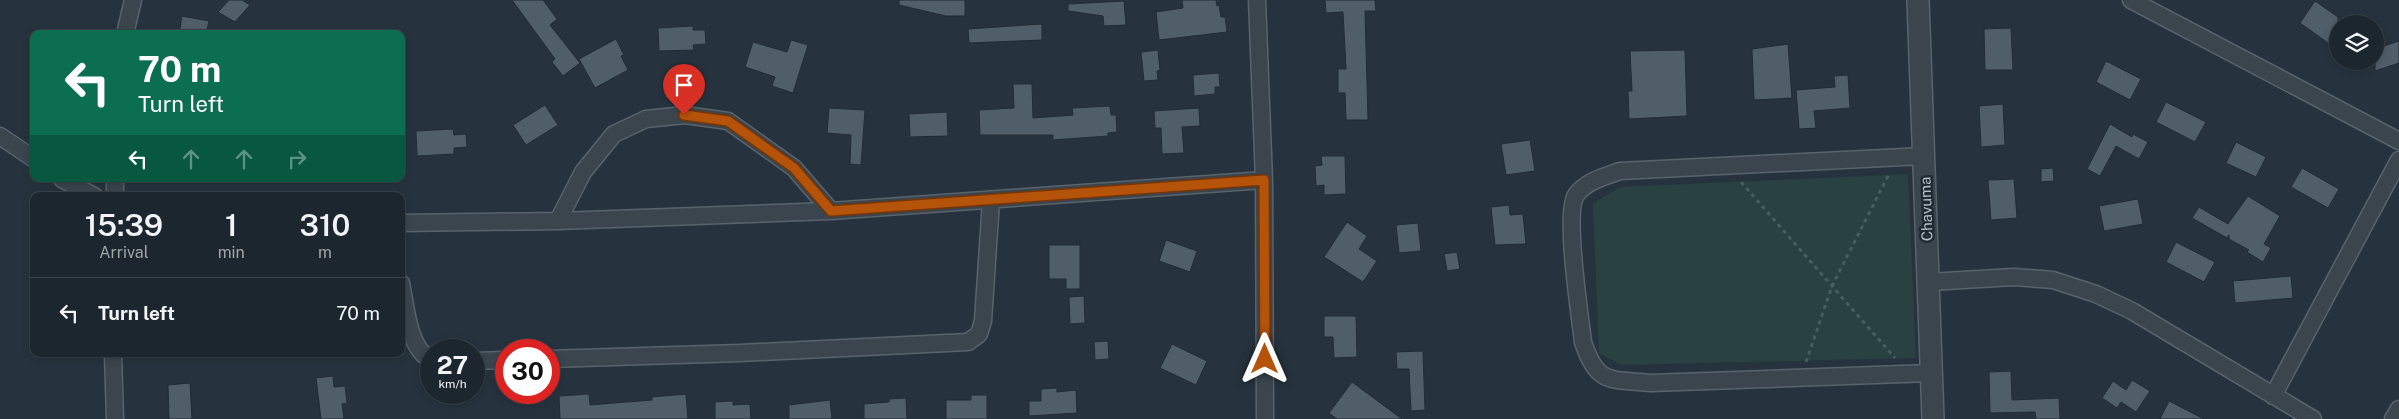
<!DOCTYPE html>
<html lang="en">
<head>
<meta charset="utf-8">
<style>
  body { margin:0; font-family:"Public Sans",sans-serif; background:#29323a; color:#f1f3f6; height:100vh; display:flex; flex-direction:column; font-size:19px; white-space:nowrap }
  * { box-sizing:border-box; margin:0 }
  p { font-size:16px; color:#a0a5aa }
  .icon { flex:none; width:28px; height:28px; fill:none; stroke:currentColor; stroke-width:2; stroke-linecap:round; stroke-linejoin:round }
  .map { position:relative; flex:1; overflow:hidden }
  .sheet { position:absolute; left:30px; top:192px; width:375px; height:165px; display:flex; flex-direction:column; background:#1c262e; border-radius:10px; box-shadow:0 2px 8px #0003,0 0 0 1px #3a434a }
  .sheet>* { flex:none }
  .banner { position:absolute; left:30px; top:30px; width:375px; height:152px; border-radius:10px; box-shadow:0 2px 8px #0003,0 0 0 1px #3a434a; background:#0b6e4f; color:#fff; overflow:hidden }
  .controls { position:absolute; left:2329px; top:15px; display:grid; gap:10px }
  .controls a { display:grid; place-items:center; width:55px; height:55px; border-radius:50%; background:#1c262e; box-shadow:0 2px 8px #0003,0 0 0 1px #3a434a; font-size:25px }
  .speed { position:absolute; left:420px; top:339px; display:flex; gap:10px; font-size:25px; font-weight:700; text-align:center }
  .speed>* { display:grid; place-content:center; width:65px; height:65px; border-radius:50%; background:#1c262e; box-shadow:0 2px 8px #0003,0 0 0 1px #3a434a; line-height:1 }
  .speed small { font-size:12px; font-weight:400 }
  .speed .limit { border:8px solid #d22; background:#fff; color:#111 }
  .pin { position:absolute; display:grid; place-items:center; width:42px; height:42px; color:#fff; margin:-51px -21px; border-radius:50% 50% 50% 0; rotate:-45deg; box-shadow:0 0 5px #0007 }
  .pin .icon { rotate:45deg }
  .me { position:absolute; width:55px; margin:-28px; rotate:0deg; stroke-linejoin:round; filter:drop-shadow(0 0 4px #0008) }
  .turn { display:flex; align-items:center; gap:18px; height:105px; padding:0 25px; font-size:22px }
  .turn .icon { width:65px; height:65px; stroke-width:2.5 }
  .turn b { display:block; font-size:35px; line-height:42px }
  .lanes { display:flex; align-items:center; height:48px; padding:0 25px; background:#0003; justify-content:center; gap:25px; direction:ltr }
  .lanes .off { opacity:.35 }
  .eta { display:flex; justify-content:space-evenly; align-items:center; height:85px; text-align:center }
  .eta b { font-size:30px; font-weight:600; line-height:35px }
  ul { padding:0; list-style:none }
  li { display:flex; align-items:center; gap:15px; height:70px; padding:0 25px; border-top:1px solid #3a434a }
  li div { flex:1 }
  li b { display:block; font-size:19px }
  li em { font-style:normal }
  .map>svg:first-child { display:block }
  .green { fill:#294140 }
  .building { fill:#505e69; stroke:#212c35 }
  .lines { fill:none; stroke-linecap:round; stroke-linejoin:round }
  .minor-casing { stroke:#58636c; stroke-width:19 }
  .tertiary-casing { stroke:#58636c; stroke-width:24 }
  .path { stroke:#485d5d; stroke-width:3; stroke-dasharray:4 4; stroke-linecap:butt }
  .minor { stroke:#3a454e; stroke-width:16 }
  .tertiary { stroke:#3a454e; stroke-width:21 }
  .route-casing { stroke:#753606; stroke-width:12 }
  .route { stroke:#b45309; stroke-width:9 }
  .labels { text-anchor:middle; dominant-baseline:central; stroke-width:5; stroke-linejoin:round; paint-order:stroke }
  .street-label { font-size:15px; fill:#b7c0c9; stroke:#1f2a33 }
</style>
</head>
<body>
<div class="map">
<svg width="2399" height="419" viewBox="0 0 2399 419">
  <rect width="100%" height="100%" fill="#26333e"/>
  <!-- green -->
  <path class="green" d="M1908 174 1916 358 1621 365 1599 353 1593 203 1621 187Z"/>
  <!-- building -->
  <path class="building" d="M229 0H242L250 5 235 22 218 12Z
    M512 0H543L557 19 550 25 580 63 563 76 552 62 555 59Z
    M899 0H965V16H946L899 5Z
    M1182 0H1216L1217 6 1219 5 1221 17H1225L1227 32 1159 40 1156 12 1183 8Z
    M1325 0H1375L1376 11H1365L1368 120H1346L1345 93H1338V69H1346L1343 12 1326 13Z
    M1124 1 1126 25 1104 26 1103 16 1068 11V4Z
    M2315 1 2338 17V36L2331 45 2300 23Z
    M182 16 209 21 206 34H179Z
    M1042 24V40L969 43 968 29Z
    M693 26V30H705L706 44 693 45 694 50 659 51 658 28Z
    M2011 28 2013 70H1985L1984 29Z
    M616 39 624 55 621 56 628 70 595 88 579 59Z
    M791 40 808 45 793 93 772 86 775 77 745 67 753 42 787 52Z
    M2399 41V63L2375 71V49Z
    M1788 44 1792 98 1754 100 1752 49Z
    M1158 50 1160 70 1157 71 1158 80 1144 81 1141 52Z
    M1685 50 1687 116 1629 119 1628 91H1632L1630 51Z
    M2106 61 2141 79 2130 100 2096 82Z
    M1219 73 1220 87H1215V94L1194 96 1193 75Z
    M1848 75 1850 108 1814 111 1816 128 1799 129 1796 90 1835 87 1834 76Z
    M1013 84H1032L1033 118 1073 115 1072 108 1110 106 1111 115H1116L1117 132 1108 133V136L1053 140V135H980L979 110 1014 108Z
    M2166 102 2206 122 2195 142 2156 122Z
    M2003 104 2005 145 1981 147 1979 106Z
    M545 105 558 125 526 145 513 125Z
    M829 108 865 110 861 165 850 164 851 135 827 133Z
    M1199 108 1200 126 1182 127 1184 153 1162 154 1161 128H1155L1154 111Z
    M947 112 948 136 910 137 909 114Z
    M2110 124 2132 137 2133 134 2148 142 2139 159 2116 146 2100 176 2087 169Z
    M453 129 454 135 466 134 467 147 454 148V154L417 156 416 131Z
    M1530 140 1535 171 1506 175 1501 144Z
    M2236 142 2266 157 2256 177 2226 163Z
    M1321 156H1345L1346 194 1324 195V185L1316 186 1315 166 1322 165Z
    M2053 168 2054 181 2041 182V169Z
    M2302 168 2339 189 2328 208 2291 187Z
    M2014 179 2017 218 1991 220 1988 180Z
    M2248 196 2280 216 2264 244 2271 248 2263 262 2247 252 2249 250 2229 239V235L2227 238 2192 218 2199 207 2228 224Z
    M2138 199 2143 224 2104 231 2099 206Z
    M1509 205 1510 215 1523 214 1526 244 1495 245 1491 207Z
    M1347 222 1367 236 1359 249 1377 261 1363 282 1324 257Z
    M1418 223 1421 251 1399 253 1396 225Z
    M1166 240 1197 251 1190 272 1159 261Z
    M2176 242 2215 262 2204 282 2166 262Z
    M1049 245H1080V289H1066V279H1049Z
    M1457 252 1460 269 1447 271 1444 254Z
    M2291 276 2293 298 2235 303 2233 281Z
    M1084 296 1085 323 1070 324 1069 297Z
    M1324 316H1356L1357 357 1334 358 1333 337H1324Z
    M1108 341 1109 359 1095 360 1094 342Z
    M1172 344 1207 361 1196 385 1160 368Z
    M1423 351 1425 410 1411 411 1409 369H1397L1396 352Z
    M2011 371 2012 400 2059 398 2060 419H2036L2035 412 1990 413 1989 372Z
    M333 376 334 387 345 386 347 403 342 404 344 419H321L316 378Z
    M2132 380 2150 391 2136 412 2121 402 2117 408 2102 398 2113 381 2126 390Z
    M1352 382 1402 419H1337L1329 413Z
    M190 383 192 419H169L168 385Z
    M1057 388V392L1076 390 1077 413 1029 416V401H1041V389Z
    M589 394 590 405 652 400V397L686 394 688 419H560L559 396Z
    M971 395H987V419H946V400H971Z
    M906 398 907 419H864V404L889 402V399Z
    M830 400 832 419H789V405Z
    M733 401V405L750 404 751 419H715V402Z
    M2169 401 2204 419H2160Z"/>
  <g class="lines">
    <!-- minor casing -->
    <g class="minor-casing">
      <path id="minor" d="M1257 0 1264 180 1265 419
        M2131 0 2399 141
        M125 34 133 0
        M0 136 34 159
        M1924 156 1620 171C1606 176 1586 181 1576 195 1564 214 1580 315 1583 342 1597 385 1610 379 1651 383L1931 373
        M62 179 94 196
        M115 179V196
        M558 221 583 172 614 134 646 119 685 115 728 121 794 168 831 211
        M401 223 558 221 831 211 1264 180
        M1929 282 2014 277 2053 280 2096 294 2132 311 2313 419
        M401 283C406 307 408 348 431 360
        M113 354 115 419
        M549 359 740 353 968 342 979 334 983 321 991 201
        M474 361 506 360
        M2273 396 2399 160
        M2393 419 2399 409"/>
    </g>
    <!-- tertiary casing -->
    <g class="tertiary-casing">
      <path id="tertiary" d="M1918 0 1933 419"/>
    </g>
    <!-- path -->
    <path class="path" d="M1741 182 1895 358
      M1806 362 1832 286 1889 174"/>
    <!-- minor -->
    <use href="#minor" class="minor"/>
    <!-- tertiary -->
    <use href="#tertiary" class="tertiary"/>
  </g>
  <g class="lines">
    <!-- route casing -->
    <g class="route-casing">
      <path id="route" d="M684 115 728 121 794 168 831 211 1264 180 1265 359"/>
    </g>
    <!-- route -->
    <use href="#route" class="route"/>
  </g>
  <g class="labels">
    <!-- street labels -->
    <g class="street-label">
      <text transform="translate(1926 209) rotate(-92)">Chavuma</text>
    </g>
  </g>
</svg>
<div class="controls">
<a><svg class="icon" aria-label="layers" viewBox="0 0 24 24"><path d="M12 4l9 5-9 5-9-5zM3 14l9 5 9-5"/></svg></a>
</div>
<div class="speed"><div>27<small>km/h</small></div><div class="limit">30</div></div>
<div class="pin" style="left:684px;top:115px;background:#d93025"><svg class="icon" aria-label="arrive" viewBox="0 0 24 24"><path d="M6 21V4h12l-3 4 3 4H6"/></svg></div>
<svg class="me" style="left:1265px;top:359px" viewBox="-20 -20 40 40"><path d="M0-17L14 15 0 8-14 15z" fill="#b45309" stroke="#fff" stroke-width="4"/></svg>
<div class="banner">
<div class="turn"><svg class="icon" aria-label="left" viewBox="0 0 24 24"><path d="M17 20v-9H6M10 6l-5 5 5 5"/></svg><div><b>70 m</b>Turn left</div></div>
<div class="lanes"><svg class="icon" aria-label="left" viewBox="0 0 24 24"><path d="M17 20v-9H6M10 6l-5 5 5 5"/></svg><svg class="icon off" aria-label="ahead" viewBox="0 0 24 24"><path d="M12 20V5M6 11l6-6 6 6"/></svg><svg class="icon off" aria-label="ahead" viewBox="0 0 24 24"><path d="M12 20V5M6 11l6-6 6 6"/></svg><svg class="icon off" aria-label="right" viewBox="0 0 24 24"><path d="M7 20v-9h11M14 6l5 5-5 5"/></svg></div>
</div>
<section class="sheet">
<div class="eta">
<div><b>15:39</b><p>Arrival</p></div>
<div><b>1</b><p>min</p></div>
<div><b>310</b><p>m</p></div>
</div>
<ul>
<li><svg class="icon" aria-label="left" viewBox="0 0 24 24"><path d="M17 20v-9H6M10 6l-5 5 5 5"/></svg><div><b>Turn left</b></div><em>70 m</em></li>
</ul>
</section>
</div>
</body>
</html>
